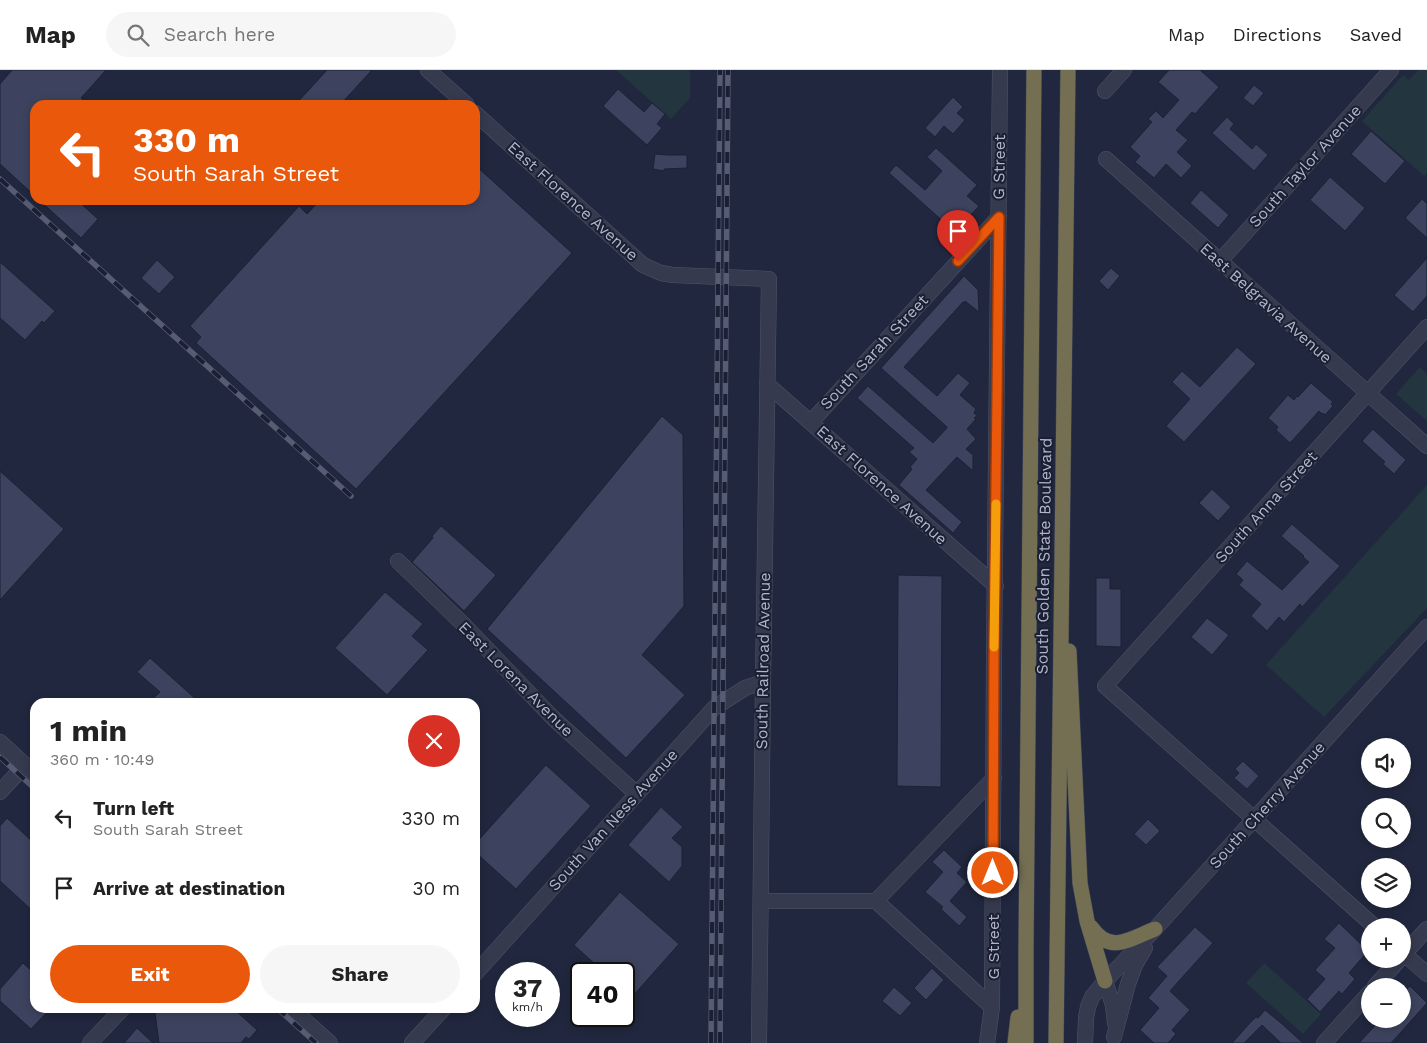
<!DOCTYPE html>
<html lang="en">
<head>
<meta charset="utf-8">
<style>
  body { margin:0; font-family:"Work Sans",sans-serif; background:#f6f6f6; color:#222; height:100vh; display:flex; flex-direction:column; font-size:19px; white-space:nowrap }
  * { box-sizing:border-box; margin:0 }
  p { font-size:16px; color:#767676 }
  .icon { flex:none; width:28px; height:28px; fill:none; stroke:currentColor; stroke-width:2; stroke-linecap:round; stroke-linejoin:round }
  .map { position:relative; flex:1; overflow:hidden }
  .details { position:absolute; left:30px; top:628px; width:450px; height:315px; display:flex; flex-direction:column; background:#fff; border-radius:15px; box-shadow:0 2px 8px #0003 }
  .details>* { flex:none }
  .guide { position:absolute; left:30px; top:30px; width:450px; height:105px; border-radius:15px; box-shadow:0 2px 8px #0003; background:#ea580c; color:#fff; overflow:hidden }
  .controls { position:absolute; left:1361px; top:668px; display:grid; gap:10px }
  .controls a { display:grid; place-items:center; width:50px; height:50px; border-radius:50%; background:#fff; box-shadow:0 2px 8px #0003; font-size:25px }
  .speed { position:absolute; left:495px; top:892px; display:flex; gap:10px; font-size:25px; font-weight:700; text-align:center }
  .speed>* { display:grid; place-content:center; width:65px; height:65px; border-radius:50%; background:#fff; box-shadow:0 2px 8px #0003; line-height:1 }
  .speed small { font-size:12px; font-weight:400 }
  .speed .limit { border:2px solid #111; border-radius:8px; background:#fff; color:#111 }
  .pin { position:absolute; display:grid; place-items:center; width:42px; height:42px; color:#fff; margin:-51px -21px; border-radius:50% 50% 50% 0; rotate:-45deg; box-shadow:0 0 5px #0007 }
  .pin .icon { rotate:45deg }
  .me { position:absolute; width:55px; margin:-28px; rotate:0deg; stroke-linejoin:round; filter:drop-shadow(0 0 4px #0008) }
  .turn { display:flex; align-items:center; gap:18px; height:105px; padding:0 20px; font-size:22px }
  .turn .icon { width:65px; height:65px; stroke-width:2.5 }
  .turn b { display:block; font-size:35px; line-height:42px }
  .round { display:grid; place-items:center; flex:none; width:52px; height:52px; border-radius:26px; background:#f6f6f6 }
  .head { display:flex; align-items:center; justify-content:space-between; height:85px; padding:0 20px }
  h1 { font-size:30px; font-weight:700; line-height:38px }
  .primary-button { display:flex; gap:10px; margin-top:auto; padding:10px 20px }
  .primary-button a { flex:1; height:58px; border-radius:30px; background:#ea580c; color:#fff; font-size:20px; font-weight:700; line-height:58px; text-align:center }
  .primary-button a+a { background:#f6f6f6; color:#222 }
  ul { padding:0; list-style:none }
  li { display:flex; align-items:center; gap:15px; height:70px; padding:0 20px }
  li div { flex:1 }
  li b { display:block; font-size:19px }
  li em { font-style:normal }
  header { display:flex; align-items:center; gap:30px; box-sizing:border-box; height:70px; padding:0 25px; background:#fff; border-bottom:1px solid #e0e0e0 }
  header strong { font-size:24px }
  nav { display:flex; gap:28px; margin-inline-start:auto; font-size:18px }
  .search { width:350px; height:45px; background:#f6f6f6; display:flex; align-items:center; gap:12px; box-sizing:border-box; padding:0 18px; border-radius:28px; color:#767676; font-size:19px }
  .map>svg:first-child { display:block }
  .green { fill:#23353f }
  .building { fill:#3d435e; stroke:#1c2135 }
  .lines { fill:none; stroke-linecap:round; stroke-linejoin:round }
  .minor-casing { stroke:#505569; stroke-width:16 }
  .highway-casing { stroke:#3d4256; stroke-width:16 }
  .minor { stroke:#353a4e; stroke-width:15 }
  .highway { stroke:#746f52; stroke-width:15 }
  .rail-casing { stroke:#575c75; stroke-width:5.5 }
  .rail { stroke:#1a1f33; stroke-width:4; stroke-dasharray:11; stroke-linecap:butt }
  .route-casing { stroke:#983908; stroke-width:12 }
  .route { stroke:#ea580c; stroke-width:9 }
  .slow { stroke:#f59e0b; stroke-width:9 }
  .labels { text-anchor:middle; dominant-baseline:central; stroke-width:4; stroke-linejoin:round; paint-order:stroke }
  .street-label { font-size:16px; fill:#b1b5c9; stroke:#1a1f33 }
</style>
</head>
<body>
<header>
<strong>Map</strong>
<div class="search"><svg class="icon" aria-label="search" viewBox="0 0 24 24"><circle cx="10" cy="10" r="6"/><path d="M15 15l6 6"/></svg>Search here</div>
<nav><a>Map</a><a>Directions</a><a>Saved</a></nav>
</header>
<div class="map">
<svg width="1427" height="973" viewBox="0 0 1427 973">
  <rect width="100%" height="100%" fill="#21273e"/>
  <!-- green -->
  <path class="green" d="M616 0H690V28L671 49Z
    M1418 0H1427V103L1424 106 1362 51 1403 5 1409 10Z
    M1420 297 1427 304V351L1396 324Z
    M1427 415V538L1324 647 1266 595Z
    M1264 893 1321 944 1303 964 1246 913Z"/>
  <!-- building -->
  <path class="building" d="M12 0H106L81 28 89 35H35V126L0 94V14Z
    M327 0H372L340 35H295Z
    M1169 0H1200L1219 17 1195 44 1192 42 1176 60 1188 70 1177 82 1192 96 1181 108 1166 94 1154 108 1135 92 1140 86 1130 77 1152 52 1148 49 1156 41 1163 48 1179 30 1158 12Z
    M1254 15 1264 23 1253 36 1243 28Z
    M618 19 644 42 652 33 665 44 657 54 662 58 647 75 603 36Z
    M953 27 963 37 957 43 965 50 953 64 944 56 935 67 925 58Z
    M1227 47 1234 54 1230 59 1252 79 1256 74 1268 85 1254 101 1212 63Z
    M1371 61 1405 91 1385 114 1351 84Z
    M936 78 977 115 967 126 979 136 955 162 889 103 896 95 925 120 942 101 927 87Z
    M655 84 667 85H687V98L664 99V101L653 99Z
    M475 95 572 183 356 419 196 273 201 267 190 256 299 136 307 144 320 130H475Z
    M1330 107 1365 138 1345 161 1310 130Z
    M1201 120 1229 145 1218 158 1190 133Z
    M1422 129 1427 134V168L1405 148Z
    M39 130H77L98 149 81 168Z
    M1427 188V226L1413 242 1394 225Z
    M157 190 175 207 159 224 141 208Z
    M0 192 55 241 44 253 42 251 25 270 0 248Z
    M1111 198 1120 206 1108 220 1099 211Z
    M964 206 978 220 979 242 965 231 964 233 963 232 904 297 937 326 958 303 970 313 960 325 976 339 974 343 977 346 974 348 976 349 967 359 976 369 966 379 973 385V401L957 387 926 420 962 452 953 463 899 415 912 399 910 397 917 389 909 382 914 378 857 328 868 316 933 373 946 359 947 357 881 298Z
    M1237 277 1256 294 1184 372 1166 356 1190 329 1172 312 1182 301 1200 317Z
    M1311 313 1333 332 1331 334 1333 336 1325 345 1323 343 1322 344 1319 341 1290 373 1276 360 1278 357 1268 348 1288 325 1294 330 1297 326 1298 327Z
    M662 346 683 365 684 536 642 585 685 625 626 688 487 559Z
    M1373 359 1406 390 1394 404 1383 394 1385 392 1362 371Z
    M0 401 64 459 0 530Z
    M1212 419 1231 437 1218 451 1199 433Z
    M1292 454 1340 496 1302 537 1300 534 1284 552 1279 547 1267 561 1251 546 1261 534 1239 515 1243 510 1236 504 1247 491 1282 520 1309 492 1303 487 1304 486 1281 466Z
    M441 456 496 505 464 541 412 492 433 468 432 466Z
    M898 505 942 506 941 717 897 716Z
    M1096 508H1110V519H1121V577L1096 576Z
    M385 522 423 554 412 566 428 580 387 625 335 578Z
    M1207 548 1229 565 1212 585 1191 567Z
    M150 588 159 596 199 632H150L160 622 137 602Z
    M1243 691 1259 706 1247 719 1234 708 1239 703 1235 699Z
    M546 695 591 736 516 819 475 782V774Z
    M661 737 683 757 672 768 682 777V796L669 812 628 775Z
    M7 748 35 774V843L0 811V756Z
    M1148 749 1160 761 1146 775 1134 764Z
    M944 780 962 797 957 803 967 812 950 831 967 847 959 856 941 839 943 837 925 822 943 802 932 792Z
    M620 822 679 874 632 927 624 920V904H606L574 875Z
    M1339 853 1368 881 1349 903 1355 909 1342 924 1339 921 1320 942 1307 929 1325 909 1315 900 1335 878 1324 869Z
    M1195 857 1213 873 1170 921 1190 940 1172 960 1176 964 1168 973H1154L1140 960 1159 938 1148 928 1167 906 1157 897Z
    M23 893 35 904V938H51L31 959 0 931V919Z
    M932 898 944 910 926 930 914 918Z
    M1410 916 1427 933 1402 961 1391 973H1359L1381 949H1402V924Z
    M894 917 912 933 900 946 882 931Z
    M160 938H233L257 960 249 969 246 967 241 973H159L155 943Z
    M1265 940 1281 953 1303 973H1281L1262 955 1244 973H1232L1249 954 1256 947 1258 948Z
    M137 958 153 973H124Z"/>
  <g class="lines">
    <!-- minor casing -->
    <g class="minor-casing">
      <path id="minor" d="M428 0 467 35
        M1105 21 1124 0
        M475 43 643 195 661 203 673 205 769 209 763 612 759 973
        M1106 89 1427 376
        M1220 191 1391 0
        M767 314 996 516
        M811 352 999 147
        M398 491 465 556 553 648 637 724
        M0 672 35 704
        M0 722 25 695
        M761 831H876L992 937
        M876 831 994 708
        M1374 856 1105 616 1427 257
        M1402 882 1427 904
        M1402 886 1427 859
        M475 904 714 638 745 618 763 612
        M1105 911 1113 935 1115 953
        M1375 916 1400 889
        M291 938 330 973
        M1114 967 1128 914 1135 895 1145 878
        M90 973 123 938
        M412 973 444 938
        M987 973 992 937 994 588 1000 0
        M1085 973 1086 948 1088 937 1092 927 1105 911 1155 859 1427 557
        M1324 973 1370 922"/>
    </g>
    <!-- highway casing -->
    <g class="highway-casing">
      <path id="highway" d="M1069 581 1080 813 1087 851 1105 911
        M1091 857C1110 885 1130 869 1155 859
        M1015 973 1018 947
        M1026 973V878L1034 0
        M1056 973 1068 0"/>
    </g>
    <!-- minor -->
    <use href="#minor" class="minor"/>
    <!-- highway -->
    <use href="#highway" class="highway"/>
    <!-- rail casing -->
    <g class="rail-casing">
      <path id="rail" d="M0 109 351 426
        M0 687 35 719
        M277 938 316 973
        M711 973 720 0
        M720 973 728 0"/>
    </g>
    <!-- rail -->
    <use href="#rail" class="rail"/>
  </g>
  <g class="lines">
    <!-- route casing -->
    <g class="route-casing">
      <path id="route" d="M958 191 999 147 994 588 993 803"/>
    </g>
    <!-- route -->
    <use href="#route" class="route"/>
    <!-- slow -->
    <path class="slow" d="M994 577 996 434"/>
  </g>
  <g class="labels">
    <!-- street labels -->
    <g class="street-label">
      <text transform="translate(1305 96) rotate(-48)">South Taylor Avenue</text>
      <text transform="translate(999 97) rotate(-89)">G Street</text>
      <text transform="translate(573 131) rotate(42)">East Florence Avenue</text>
      <text transform="translate(1266 233) rotate(42)">East Belgravia Avenue</text>
      <text transform="translate(874 282) rotate(-47)">South Sarah Street</text>
      <text transform="translate(882 415) rotate(42)">East Florence Avenue</text>
      <text transform="translate(1266 437) rotate(-48)">South Anna Street</text>
      <text transform="translate(1044 486) rotate(-89)">South Golden State Boulevard</text>
      <text transform="translate(763 591) rotate(-89)">South Railroad Avenue</text>
      <text transform="translate(516 609) rotate(45)">East Lorena Avenue</text>
      <text transform="translate(1267 735) rotate(-48)">South Cherry Avenue</text>
      <text transform="translate(613 750) rotate(-48)">South Van Ness Avenue</text>
      <text transform="translate(993 877) rotate(-90)">G Street</text>
    </g>
  </g>
</svg>
<div class="controls">
<a><svg class="icon" aria-label="sound" viewBox="0 0 24 24"><path d="M4 9h4l5-4v14l-5-4H4zM17 9q2 3 0 6"/></svg></a>
<a><svg class="icon" aria-label="search" viewBox="0 0 24 24"><circle cx="10" cy="10" r="6"/><path d="M15 15l6 6"/></svg></a>
<a><svg class="icon" aria-label="layers" viewBox="0 0 24 24"><path d="M12 4l9 5-9 5-9-5zM3 14l9 5 9-5"/></svg></a>
<a>+</a>
<a>−</a>
</div>
<div class="speed"><div>37<small>km/h</small></div><div class="limit">40</div></div>
<div class="pin" style="left:958px;top:191px;background:#d93025"><svg class="icon" aria-label="arrive" viewBox="0 0 24 24"><path d="M6 21V4h12l-3 4 3 4H6"/></svg></div>
<svg class="me" style="left:993px;top:803px" viewBox="-20 -20 40 40"><circle r="17" fill="#ea580c" stroke="#fff" stroke-width="3"/><path d="M0-11L8 9 0 5-8 9z" fill="#fff"/></svg>
<div class="guide">
<div class="turn"><svg class="icon" aria-label="left" viewBox="0 0 24 24"><path d="M17 20v-9H6M10 6l-5 5 5 5"/></svg><div><b>330 m</b>South Sarah Street</div></div>
</div>
<section class="details">
<div class="head"><div><h1>1 min</h1><p>360 m · 10:49</p></div><a class="round" style="background:#d93025;color:#fff"><svg class="icon" aria-label="close" viewBox="0 0 24 24"><path d="M6 6l12 12M18 6L6 18"/></svg></a></div>
<ul>
<li><svg class="icon" aria-label="left" viewBox="0 0 24 24"><path d="M17 20v-9H6M10 6l-5 5 5 5"/></svg><div><b>Turn left</b><p>South Sarah Street</p></div><em>330 m</em></li>
<li><svg class="icon" aria-label="arrive" viewBox="0 0 24 24"><path d="M6 21V4h12l-3 4 3 4H6"/></svg><div><b>Arrive at destination</b></div><em>30 m</em></li>
</ul>
<div class="primary-button"><a>Exit</a><a>Share</a></div>
</section>
</div>
</body>
</html>
